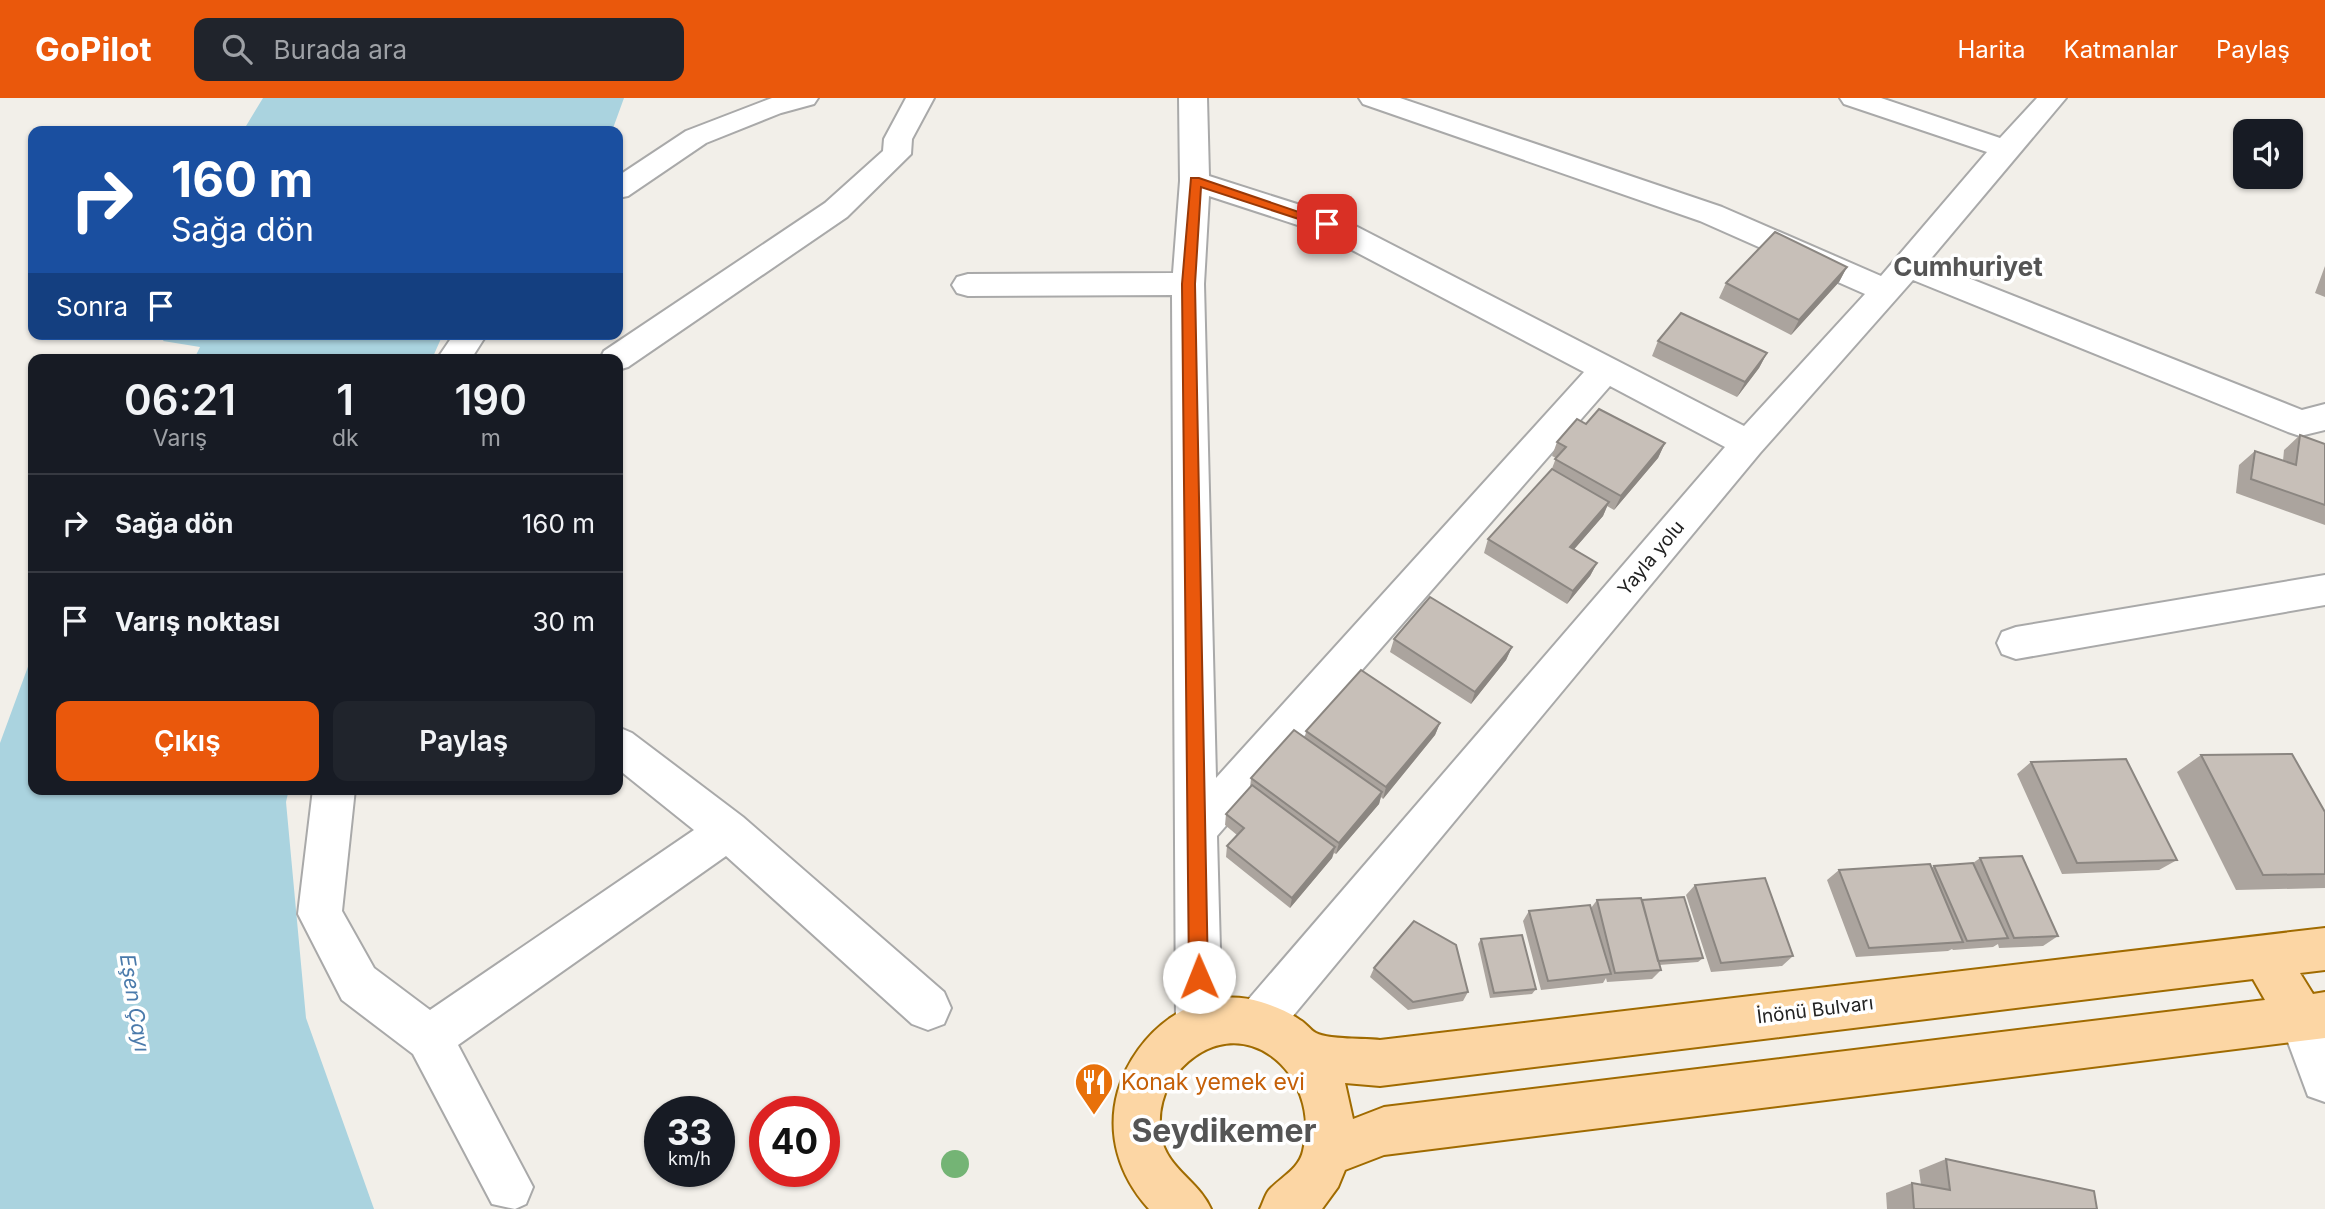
<!DOCTYPE html>
<html lang="tr">
<head>
<meta charset="utf-8">
<style>
  body { margin:0; font-family:Inter,sans-serif; background:#20242c; color:#f1f3f6; height:100vh; display:flex; flex-direction:column; font-size:26px; white-space:nowrap }
  * { box-sizing:border-box; margin:0 }
  p { font-size:23px; color:#9ea1a6 }
  .icon { flex:none; width:38px; height:38px; fill:none; stroke:currentColor; stroke-width:2; stroke-linecap:round; stroke-linejoin:round }
  .map { position:relative; flex:1; overflow:hidden }
  .drawer { position:absolute; left:28px; top:256px; width:595px; height:441px; display:flex; flex-direction:column; background:#171b24; border-radius:14px; box-shadow:0 2px 5px #0004 }
  .drawer>* { flex:none }
  .banner { position:absolute; left:28px; top:28px; width:595px; height:214px; border-radius:14px; box-shadow:0 2px 5px #0004; background:#1a4fa0; color:#fff; overflow:hidden }
  .buttons { position:absolute; left:2233px; top:21px; display:grid; gap:14px }
  .buttons a { display:grid; place-items:center; width:70px; height:70px; border-radius:14px; background:#171b24; box-shadow:0 2px 5px #0004; font-size:35px }
  .speed { position:absolute; left:644px; top:998px; display:flex; gap:14px; font-size:35px; font-weight:700; text-align:center }
  .speed>* { display:grid; place-content:center; width:91px; height:91px; border-radius:50%; background:#171b24; box-shadow:0 2px 5px #0004; line-height:1 }
  .speed small { font-size:18px; font-weight:400 }
  .speed .limit { border:10px solid #d22; background:#fff; color:#111 }
  .pin { position:absolute; display:grid; place-items:center; width:60px; height:60px; color:#fff; margin:-30px; border-radius:14px; box-shadow:0 4px 10px #0006 }
  .me { position:absolute; width:77px; margin:-38px; rotate:359deg; stroke-linejoin:round; filter:drop-shadow(0 0 5px #0008) }
  .turn { display:flex; align-items:center; gap:24px; height:147px; padding:0 28px; font-size:32px }
  .turn .icon { width:91px; height:91px; stroke-width:2.5 }
  .turn b { display:block; font-size:49px; line-height:60px }
  .then { display:flex; align-items:center; height:66px; padding:0 28px; background:#0003; gap:14px; font-size:26px }
  .eta { display:flex; justify-content:space-evenly; align-items:center; height:119px; text-align:center }
  .eta b { font-size:42px; font-weight:600; line-height:49px }
  .action { display:flex; gap:14px; margin-top:auto; padding:14px 28px }
  .action a { flex:1; height:80px; border-radius:14px; background:#ea580c; color:#fff; font-size:28px; font-weight:600; line-height:80px; text-align:center }
  .action a+a { background:#20242c; color:#f1f3f6 }
  ul { padding:0; list-style:none }
  li { display:flex; align-items:center; gap:21px; height:98px; padding:0 28px; border-top:2px solid #363941 }
  li div { flex:1 }
  li b { display:block; font-size:26px }
  li em { font-style:normal }
  header { display:flex; align-items:center; gap:42px; box-sizing:border-box; height:98px; padding:0 35px; background:#ea580c; color:#fff }
  header strong { font-size:33px }
  nav { display:flex; gap:38px; margin-inline-start:auto; font-size:24px }
  .search { width:490px; height:63px; background:#20242c; display:flex; align-items:center; gap:18px; box-sizing:border-box; padding:0 24px; border-radius:14px; color:#9ea1a6; font-size:26px }
  .map>svg:first-child { display:block }
  .water { fill:#aad3df }
  .lines { fill:none; stroke-linecap:round; stroke-linejoin:round }
  .minor-casing { stroke:#a9a9a9; stroke-width:4 }
  .major-casing { stroke:#a06b00; stroke-width:4 }
  .minor { fill:#fff; fill-rule:evenodd }
  .major { fill:#fcd6a4; fill-rule:evenodd }
  .tree { fill:#74b475 }
  .wall { fill:#aba49e }
  .shaded-wall { fill:#8b8681 }
  .building { fill:#c7bfb8; stroke:#8b8681; stroke-width:2 }
  .route { fill:#ea580c; stroke:#983908; stroke-width:2 }
  .labels { text-anchor:middle; dominant-baseline:central; stroke-width:7; stroke-linejoin:round; paint-order:stroke }
  .street-label { font-size:19px; fill:#222; stroke:#fff }
  .water-label { font-size:21px; font-style:italic; fill:#4a7aab; stroke:#fff }
  .near-food-label { font-size:23px; fill:#c56008; stroke:#fff; text-anchor:start }
  .district-label { font-size:26px; font-weight:bold; fill:#555; stroke:#fff }
  .near-district-label { font-size:32px; font-weight:bold; fill:#555; stroke:#fff }
</style>
</head>
<body>
<header>
<strong>GoPilot</strong>
<div class="search"><svg class="icon" aria-label="search" viewBox="0 0 24 24"><circle cx="10" cy="10" r="6"/><path d="M15 15l6 6"/></svg>Burada ara</div>
<nav><a>Harita</a><a>Katmanlar</a><a>Paylaş</a></nav>
</header>
<div class="map">
<svg width="2325" height="1111" viewBox="0 0 2325 1111">
  <rect width="100%" height="100%" fill="#f2efe9"/>
  <!-- water -->
  <path class="water" d="M263 0H624L612 33H243Z
    M167 236H443L432 261H194L200 249 163 243Z
    M33 555V691H289L286 704 306 920 374 1111H0V645Z"/>
  <g class="lines">
    <!-- minor casing -->
    <g class="minor-casing">
      <path id="minor" d="M772 0H818L814 6 781 15 706 45 628 98 618 100V78L686 33Z
        M906 0H934L912 41 911 56 847 119 628 269 618 272V261H600L604 253 825 105 883 53 884 41Z
        M1179 0H1207L1209 78 1338 119 1744 328 1865 196 1700 123 1363 6 1359 0H1400L1722 109 1881 178 1987 54 1844 6 1840 0H1881L2000 40 2037 0H2066L1928 164 2302 312 2325 306V332L2300 338 2288 334 1913 182 1760 355 1273 942 1257 949 1241 942 1234 926 1241 910 1725 349 1610 288 1217 738 1222 928 1215 944 1199 951 1183 944 1176 928 1172 197 968 198 957 195 952 187 957 179 968 176 1173 175 1180 83ZM1209 98 1316 133 1584 274 1216 680 1204 186Z
        M454 236H487L471 261H437Z
        M2325 477V507L2016 561 2002 556 1997 545 2002 534 2016 529Z
        M618 629 632 635 743 719 944 894 951 910 944 926 928 932 912 926 726 758 458 947 533 1089 526 1106 515 1111 492 1106 413 956 342 902 298 816 313 691H355L342 813 374 870 430 912 694 732 618 671Z
        M2302 897 2318 904 2325 920V1004L2308 998 2279 920 2286 904Z"/>
    </g>
    <!-- major casing -->
    <g class="major-casing">
      <path id="major" d="M2325 830V872L2300 875 2313 896 2325 894V940L1384 1057 1345 1072 1338 1089 1322 1111H1260C1263 1105 1265 1097 1269 1092 1281 1079 1299 1071 1303 1053 1323 974 1239 904 1178 974 1163 991 1157 1015 1161 1038 1166 1070 1199 1083 1211 1111H1149C1119 1078 1106 1036 1118 993 1135 934 1197 884 1261 904 1274 908 1289 914 1300 922 1306 925 1310 932 1316 935 1329 942 1365 940 1380 942ZM2253 881 2265 902 1384 1009 1353 1021 1345 985 1380 988Z"/>
    </g>
    <!-- minor -->
    <use href="#minor" class="minor"/>
    <!-- major -->
    <use href="#major" class="major"/>
  </g>
  <!-- trees -->
  <circle class="tree" cx="955" cy="1066" r="14"/>
  <!-- wall -->
  <path class="wall" d="M2325 168V199L2315 195Z
    M1847 169 1839 184 1791 237 1719 200 1726 185Z
    M1658 243 1767 255 1759 270 1737 299 1652 258Z
    M1586 326 1665 345 1658 360 1614 412 1607 408 1603 418 1574 451 1597 465 1590 478 1567 506 1484 455 1488 441 1551 373 1556 360 1552 358 1557 344Z
    M2300 337 2325 346V427L2236 395 2239 367 2255 353 2283 363 2284 352Z
    M1394 541 1512 549 1506 562 1471 606 1390 554Z
    M1440 625 1435 637 1383 701 1381 699 1379 706 1336 756 1334 755 1332 760 1290 810 1226 759 1227 748 1237 737 1225 727 1226 716 1250 690 1251 680 1305 640 1306 633Z
    M2201 657 2325 714V790L2236 792 2177 674Z
    M2031 664 2177 762 2159 772 2062 776 2017 676Z
    M1980 760 2058 838 2043 848 1999 850 1998 846 1993 849 1953 852 1952 851 1948 853 1856 859 1827 782 1839 772 1931 770 1934 768 1973 765Z
    M1695 787 1793 858 1782 868 1711 874 1686 797Z
    M1597 802H1642L1703 860 1698 864 1659 867 1661 872 1652 881 1607 884 1606 880 1603 885 1541 892 1523 823 1529 813 1591 810Z
    M1481 841 1536 891 1532 896 1490 900 1478 846Z
    M1374 870 1468 894 1463 903 1408 912 1370 879Z
    M1946 1061 2097 1111H1887L1886 1095 1912 1085 1921 1087 1919 1072Z"/>
  <!-- shaded-wall -->
  <path class="shaded-wall" d="M1847 169 1839 184 1791 237 1799 222Z
    M1767 255 1759 270 1737 299 1745 284Z
    M1665 345 1658 360 1614 412 1621 398Z
    M1609 404 1603 418 1564 463 1570 449Z
    M1597 465 1590 478 1567 506 1573 493Z
    M1512 549 1506 562 1471 606 1475 594Z
    M1440 625 1435 637 1383 701 1386 689Z
    M1382 694 1379 706 1336 756 1339 745Z
    M1335 749 1332 760 1290 810 1292 800Z"/>
  <!-- building -->
  <path class="building" d="M1775 134 1847 169 1799 222 1726 185Z
    M1681 215 1767 255 1745 284 1658 243Z
    M1599 311 1665 345 1621 398 1555 361 1566 349 1557 344 1577 321 1586 326Z
    M2300 337 2325 346V407L2251 381 2255 353 2296 367Z
    M1552 371 1609 404 1570 449 1597 465 1573 493 1488 441Z
    M1430 499 1512 549 1475 594 1394 541Z
    M1361 572 1440 625 1386 689 1306 633Z
    M1294 632 1382 694 1339 745 1251 680Z
    M2292 656 2325 714V776L2263 777 2201 657Z
    M2126 661 2177 762 2077 765 2031 664Z
    M1252 687 1335 749 1292 800 1227 748 1244 730 1226 716Z
    M2022 758 2058 838 2014 840 1980 760Z
    M1973 765 2008 840 1967 843 1934 768Z
    M1930 766 1963 844 1869 850 1839 772Z
    M1765 780 1793 858 1721 865 1695 787Z
    M1684 799 1703 860 1658 863 1642 802Z
    M1641 800 1661 872 1615 875 1597 802Z
    M1590 807 1611 876 1548 883 1529 813Z
    M1414 823 1456 847 1468 894 1413 904 1374 870Z
    M1522 837 1536 891 1494 895 1481 841Z
    M1946 1061 2094 1093 2097 1111H1914L1912 1085 1950 1092Z"/>
  <!-- route -->
  <path class="route" d="M1191 80H1199L1334 126 1323 129 1201 89 1195 186 1208 879 1205 885 1199 888 1192 885 1189 879 1182 186Z"/>
  <!-- icons -->
  <defs>
    <g id="restaurant-pin" transform="scale(2.0125)"><path d="M0 17L-7.5 6A9.5 9.5 0 1 1 7.5 6Z" fill="#e8710a" stroke="#fff"/><path d="M-5-6h1v4h1v-4h1v4h1v-4h1v5L-1.5 .5V6h-2V.5L-5-1ZM5-6V6H3V1.5H1.5Q1.5-4 5-6Z" fill="#fff"/></g>
  </defs>
  <g fill-rule="evenodd">
    <use href="#restaurant-pin" x="1094" y="984"/>
  </g>
  <g class="labels">
    <!-- street labels -->
    <g class="street-label">
      <text transform="translate(1651 460) rotate(-50)">Yayla yolu</text>
      <text transform="translate(1815 912) rotate(-7)">İnönü Bulvarı</text>
    </g>
    <!-- water labels -->
    <g class="water-label">
      <text transform="translate(135 905) rotate(81)">Eşen Çayı</text>
    </g>
    <!-- near-food labels -->
    <g class="near-food-label">
      <text x="1121" y="984">Konak yemek evi</text>
    </g>
    <!-- district labels -->
    <g class="district-label">
      <text x="1968" y="168">Cumhuriyet</text>
    </g>
    <!-- near-district labels -->
    <g class="near-district-label">
      <text x="1224" y="1032">Seydikemer</text>
    </g>
  </g>
</svg>
<div class="buttons">
<a><svg class="icon" aria-label="sound" viewBox="0 0 24 24"><path d="M4 9h4l5-4v14l-5-4H4zM17 9q2 3 0 6"/></svg></a>
</div>
<div class="speed"><div>33<small>km/h</small></div><div class="limit">40</div></div>
<div class="pin" style="left:1327px;top:126px;background:#d93025"><svg class="icon" aria-label="arrive" viewBox="0 0 24 24"><path d="M6 21V4h12l-3 4 3 4H6"/></svg></div>
<svg class="me" style="left:1199px;top:879px" viewBox="-20 -20 40 40"><circle r="19" fill="#fff"/><path d="M0-13L10 11 0 6-10 11z" fill="#ea580c"/></svg>
<div class="banner">
<div class="turn"><svg class="icon" aria-label="right" viewBox="0 0 24 24"><path d="M7 20v-9h11M14 6l5 5-5 5"/></svg><div><b>160 m</b>Sağa dön</div></div>
<div class="then">Sonra<svg class="icon" aria-label="arrive" viewBox="0 0 24 24"><path d="M6 21V4h12l-3 4 3 4H6"/></svg></div>
</div>
<section class="drawer">
<div class="eta">
<div><b>06:21</b><p>Varış</p></div>
<div><b>1</b><p>dk</p></div>
<div><b>190</b><p>m</p></div>
</div>
<ul>
<li><svg class="icon" aria-label="right" viewBox="0 0 24 24"><path d="M7 20v-9h11M14 6l5 5-5 5"/></svg><div><b>Sağa dön</b></div><em>160 m</em></li>
<li><svg class="icon" aria-label="arrive" viewBox="0 0 24 24"><path d="M6 21V4h12l-3 4 3 4H6"/></svg><div><b>Varış noktası</b></div><em>30 m</em></li>
</ul>
<div class="action"><a>Çıkış</a><a>Paylaş</a></div>
</section>
</div>
</body>
</html>
